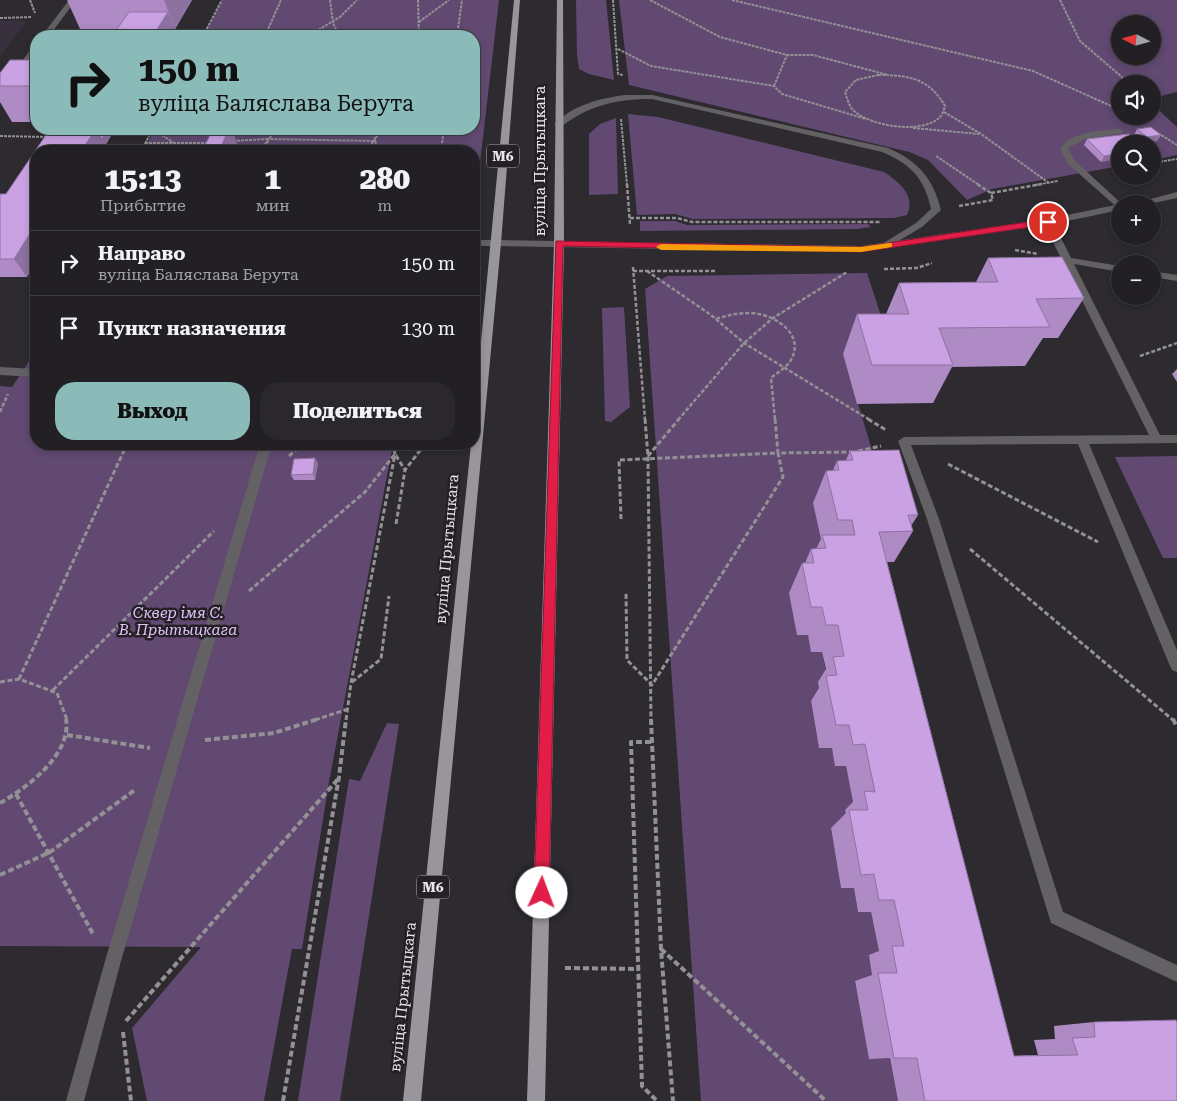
<!DOCTYPE html>
<html lang="ru">
<head>
<meta charset="utf-8">
<style>
  body { margin:0; font-family:"Roboto Serif",serif; background:#2a282c; color:#f1f3f6; height:100vh; display:flex; flex-direction:column; font-size:19px; white-space:nowrap }
  * { box-sizing:border-box; margin:0 }
  p { font-size:16px; color:#a2a3a6 }
  .icon { flex:none; width:28px; height:28px; fill:none; stroke:currentColor; stroke-width:2; stroke-linecap:round; stroke-linejoin:round }
  .map { position:relative; flex:1; overflow:hidden }
  .drawer { position:absolute; left:30px; top:145px; width:450px; height:305px; display:flex; flex-direction:column; background:#222024; border-radius:20px; box-shadow:0 2px 8px #0003,0 0 0 1px #3f3e41 }
  .drawer>* { flex:none }
  .banner { position:absolute; left:30px; top:30px; width:450px; height:105px; border-radius:20px; box-shadow:0 2px 8px #0003,0 0 0 1px #3f3e41; background:#8bbbb9; color:#111; overflow:hidden }
  .needle { width:32px; rotate:276deg }
  .buttons { position:absolute; left:1111px; top:15px; display:grid; gap:10px }
  .buttons a { display:grid; place-items:center; width:50px; height:50px; border-radius:50%; background:#222024; box-shadow:0 2px 8px #0003,0 0 0 1px #3f3e41; font-size:25px }
  .pin { position:absolute; display:grid; place-items:center; width:42px; height:42px; color:#fff; margin:-21px; border:2px solid #fff; border-radius:50%; box-shadow:0 1px 5px #0007 }
  .me { position:absolute; width:55px; margin:-28px; rotate:2deg; stroke-linejoin:round; filter:drop-shadow(0 0 4px #0008) }
  .turn { display:flex; align-items:center; gap:18px; height:105px; padding:0 25px; font-size:22px }
  .turn .icon { width:65px; height:65px; stroke-width:2.5 }
  .turn b { display:block; font-size:35px; line-height:42px }
  .eta { display:flex; justify-content:space-evenly; align-items:center; height:85px; text-align:center }
  .eta b { font-size:30px; font-weight:800; line-height:35px }
  .primary-button { display:flex; gap:10px; margin-top:auto; padding:10px 25px }
  .primary-button a { flex:1; height:58px; border-radius:20px; background:#8bbbb9; color:#111; font-size:20px; font-weight:800; line-height:58px; text-align:center }
  .primary-button a+a { background:#2a282c; color:#f1f3f6 }
  ul { padding:0; list-style:none }
  li { display:flex; align-items:center; gap:15px; height:65px; padding:0 25px; border-top:1px solid #3f3e41 }
  li div { flex:1 }
  li b { display:block; font-size:19px }
  li em { font-style:normal }
  .map>svg:first-child { display:block }
  .built { fill:#38313d }
  .green { fill:#614971; fill-rule:evenodd }
  .lines { fill:none; stroke-linecap:round; stroke-linejoin:round }
  .path-far3 { stroke:#939196; stroke-width:2; stroke-dasharray:3 1; stroke-linecap:butt }
  .path-far2 { stroke:#939196; stroke-width:2.5; stroke-dasharray:4 2; stroke-linecap:butt }
  .path-far1 { stroke:#939196; stroke-width:3; stroke-dasharray:5 2.5; stroke-linecap:butt }
  .path { stroke:#939196; stroke-width:4; stroke-dasharray:6 3; stroke-linecap:butt }
  .service { fill:#636164; fill-rule:evenodd }
  .minor { fill:#636164; fill-rule:evenodd }
  .tertiary { fill:#636164; fill-rule:evenodd }
  .primary { fill:#99959c; fill-rule:evenodd }
  .wall { fill:#ae8bc4 }
  .shaded-wall { fill:#8d71a0 }
  .building { fill:#caa2e4; stroke:#8d71a0 }
  .route { fill:#e11d48; stroke:#92132f }
  .slow { fill:#f59e0b }
  .labels { text-anchor:middle; dominant-baseline:central; stroke-width:5; stroke-linejoin:round; paint-order:stroke }
  .shield { fill:#242026; stroke:#aeabb0; stroke-width:1 }
  .shield-label { font-size:14px; font-weight:bold; fill:#e9e7eb }
  .street-label { font-size:15px; fill:#e9e7eb; stroke:#242026 }
  .park-label { font-size:15px; font-style:italic; fill:#e0c1f6; stroke:#242026 }
</style>
</head>
<body>
<div class="map">
<svg width="1177" height="1101" viewBox="0 0 1177 1101">
  <rect width="100%" height="100%" fill="#2d2a30"/>
  <!-- built -->
  <path class="built" d="M0 21H27L0 56Z"/>
  <!-- green -->
  <path class="green" d="M223 0H499L480 163V195H474V151H143L155 129H474V36H204Z
    M576 0H606L614 80 589 74 579 69 577 55Z
    M619 0H1177V92L1153 98 1152 84H1120V116H1152L1153 105 1177 127V155L1153 160 1152 144H1120V166L992 189 967 200 928 160 909 152 629 85ZM1120 24H1152V56H1120Z
    M628 114 658 117 884 172C899 182 916 195 907 215L894 218 693 219 675 214 637 215Z
    M616 118 618 194 589 195V134L600 124Z
    M640 221H675L687 225 868 224 871 227 858 229 640 231Z
    M867 273 883 322 843 354 882 483 823 551 797 635H808L812 652H822L828 682 821 700 811 701 819 748H832L846 766 855 811 848 828H831L841 888H854L858 912H871L880 955 873 981H855L869 1058H890L898 1101H701L645 289 667 276Z
    M624 307 630 407 611 422 605 421 602 308Z
    M36 351V444H393L329 782 302 949H292L264 1101H147L132 1028 201 947 0 946V386L12 387Z
    M1177 456V558H1163L1115 457Z
    M387 723 399 724 340 1101H298L349 779 360 781Z"/>
  <g class="lines">
    <!-- path-far3 -->
    <path class="path-far3" d="M30 0 35 13
      M330 0 333 23 339 36
      M418 0 419 36
      M613 0 618 74 623 75
      M650 0 720 37 787 55H813L888 75
      M732 0 1033 71 1118 109
      M1060 0 1080 41 1130 84
      M0 18 32 17
      M419 22 449 0
      M74 34 115 35
      M171 35 205 32 211 36
      M203 36 222 0
      M265 36 281 0
      M308 36 340 17 357 0
      M457 36 462 0
      M618 49 651 66 774 86 782 94 866 119
      M878 75C908 75 929 78 945 106 944 109 943 114 940 117 922 135 869 126 853 110 849 106 847 98 845 92L856 80Z
      M774 86 787 55
      M1115 107 1120 103
      M944 112 981 134 1049 183
      M621 119 627 185
      M913 128 979 134
      M374 129 375 141 380 151
      M1158 133 1177 145
      M0 136 49 137
      M233 141 267 139
      M145 143H210
      M141 151 153 129 174 143
      M155 151 172 144
      M199 151 203 143
      M260 151 276 129
      M270 151 267 139 375 141
      M367 151 382 129
      M441 151 444 129
      M936 156 979 185
      M1152 163 1177 159
      M1035 185 1058 181"/>
    <!-- path-far2 -->
    <path class="path-far2" d="M627 184 630 225
      M991 193 1042 184
      M959 206 993 200 991 193 977 184
      M630 218H677L692 222H881
      M1015 250 1038 254
      M633 267 645 420
      M884 269 917 268 932 263
      M633 271H715
      M647 271 711 315 744 343 870 420
      M716 319C728 315 738 313 751 313 776 314 808 336 789 363 785 368 777 373 771 378L775 420
      M33 350 36 343
      M1140 356 1177 343
      M0 412 8 394
      M678 420 744 343 773 318 847 272"/>
    <!-- path-far1 -->
    <path class="path-far1" d="M645 419 648 457 651 720
      M775 419 778 453 852 452
      M868 419 886 430
      M858 451 881 446
      M289 456 303 444
      M648 456 679 419
      M948 464 1098 542
      M621 519 619 460 778 453 783 477 652 685 627 660 626 593
      M396 524 405 470 425 444
      M970 549 1173 720
      M249 591 365 492 395 454 405 470
      M19 679 127 444
      M0 682 19 679 57 693 67 720
      M352 682 381 659 389 596
      M53 690 214 531
      M315 720 348 709
      M346 720 351 683 395 454 393 444"/>
    <!-- path -->
    <path class="path" d="M651 719 661 949 673 1101
      M1173 719 1177 727
      M67 735 150 748
      M205 740 274 733 318 719
      M651 742H631L642 1086 657 1101
      M16 794 93 934
      M0 803C27 788 72 754 66 719
      M0 875 50 852 136 789
      M661 949 826 1101
      M565 968 638 969
      M126 1021 339 778
      M123 1032 131 1101
      M283 1101 339 777 346 719"/>
    <!-- service -->
    <path class="service" d="M69 0H76L49 36H42Z
      M33 46H36V53L3 99H0V92Z
      M626 95H652L888 148C918 161 933 178 941 210L922 227 885 249 882 248V244L916 223 931 209C925 179 911 164 882 152L652 99C617 99 589 105 561 127L554 125C572 105 600 98 626 95Z
      M1119 129 1123 131 1122 133 1085 139 1068 148 1074 160 1122 204H1120V210L1067 163 1060 148C1074 131 1098 131 1119 129Z
      M1048 219 1053 222 1071 258 1120 266V272L1074 264 1160 435H1177V443L1089 444 1177 650V672L1172 670 1170 666 1078 444 911 445 939 519 1063 912 1177 965V982L1051 923 927 519 898 441 904 437 1149 435 1043 222Z
      M1152 271 1177 275V281L1152 277Z
      M260 444H272L121 961 84 1101H66L105 961Z"/>
    <!-- minor -->
    <path class="minor" d="M474 240H496L501 243 496 246H474Z
      M0 367 36 369V377L0 375Z"/>
    <!-- tertiary -->
    <path class="tertiary" d="M1177 192V198L1149 204H1132Z
      M1120 204V210L1048 225 861 252 496 246 491 243 496 240 861 246 1048 219Z"/>
    <!-- primary -->
    <path class="primary" d="M514 0H520L501 243 421 1101H403L471 444H474V414Z
      M557 0H563L564 243 545 1101H527L554 243Z"/>
  </g>
  <!-- wall -->
  <path class="wall" d="M67 0H192L171 36H112L117 29H80Z
    M36 60V122H12L0 102V73Z
    M50 129H115L27 277H0V194H6Z
    M1137 129 1161 135 1157 141 1143 143 1134 135Z
    M1129 134 1101 162 1084 145 1087 139Z
    M988 258 1084 298 1058 338H1043L1025 366 952 367 933 403 857 404 843 354 857 314H886L899 283 976 282Z
    M1177 369V382L1172 374Z
    M850 451 918 515 911 526 913 531 894 562H887L1014 1056 1038 1055 1034 1040 1055 1039 1054 1026 1094 1022 1177 1101H898L890 1058 869 1059 855 981 872 975 869 955 879 951 871 912H858L854 888H841L831 828 846 813 845 810 853 802 846 766H835L832 748H819L811 701 819 688 818 682 826 669 822 652H811L808 635H797L789 593 802 563H805L811 549H816L821 539 813 503 826 471 833 470 837 461 846 460Z
    M318 463 315 480H294L291 475Z"/>
  <!-- shaded-wall -->
  <path class="shaded-wall" d="M164 0H192L175 29Z
    M168 12 175 29 171 36H153Z
    M96 129H115L102 151H81Z
    M229 129H232L237 143 234 151H219Z
    M1161 135 1157 141 1143 143 1147 137Z
    M1120 154V159L1101 162 1104 156Z
    M36 224V261L27 277 14 259Z
    M315 458 318 463 315 480 313 474Z"/>
  <!-- building -->
  <path class="building" d="M129 12H168L153 36H112Z
    M10 60H36V86H0V73Z
    M1151 127 1161 135 1147 137 1137 129Z
    M50 129H96L81 151H36V224L14 259H0V194H6Z
    M97 129H108L102 139Z
    M213 129H229L219 151H202Z
    M1129 134 1140 144H1120V154L1104 156 1087 139Z
    M1062 257 1084 298 1036 299 1050 327 939 328 953 365H872L857 314H909L899 283 998 282 988 258Z
    M899 450 918 515H908L913 531 879 532 1014 1056 1078 1055 1072 1038 1095 1037 1094 1022 1176 1020 1177 1023V1101H925L917 1058H894L878 973H897L892 946H904L894 900H879L874 874 861 875 849 810H868L864 791 875 792 865 744 853 745 849 725H836L826 676 837 675 833 657 844 656 838 625H826L822 607H811L802 563H814L811 549 826 548 822 535H855L852 520H838L826 471 839 470 837 461 853 460 850 451Z
    M315 458 313 474 291 475 294 459Z"/>
  <!-- route -->
  <path class="route" d="M1048 219 1051 220V224L861 252 563 246 549 893 547 899 542 901 536 899 534 893 556 241 861 247Z"/>
  <!-- slow -->
  <path class="slow" d="M889 243H892V247L861 252 661 250 656 247 661 244 861 247Z"/>
  <g class="labels">
    <!-- shield labels -->
    <g class="shield">
      <rect x="487" y="144.5" width="32" height="23" rx="4"/>
      <rect x="417" y="875.5" width="32" height="23" rx="4"/>
    </g>
    <g class="shield-label">
      <text x="503" y="156">М6</text>
      <text x="433" y="887">М6</text>
    </g>
    <!-- street labels -->
    <g class="street-label">
      <text transform="translate(540 161) rotate(-90)">вуліца Прытыцкага</text>
      <text transform="translate(447 549) rotate(-85)">вуліца Прытыцкага</text>
      <text transform="translate(403 997) rotate(-84)">вуліца Прытыцкага</text>
    </g>
    <!-- park labels -->
    <g class="park-label">
      <text x="178" y="613">Сквер імя С.<tspan x="178" dy="17">В. Прытыцкага</tspan></text>
    </g>
  </g>
</svg>
<div class="buttons">
<a><svg class="needle" viewBox="-14 -14 28 28"><path d="M0-13l5 13h-10z" fill="#e53935"/><path d="M0 13l5-13h-10z" fill="#a2a3a6"/></svg></a>
<a><svg class="icon" aria-label="sound" viewBox="0 0 24 24"><path d="M4 9h4l5-4v14l-5-4H4zM17 9q2 3 0 6"/></svg></a>
<a><svg class="icon" aria-label="search" viewBox="0 0 24 24"><circle cx="10" cy="10" r="6"/><path d="M15 15l6 6"/></svg></a>
<a>+</a>
<a>−</a>
</div>
<div class="pin" style="left:1048px;top:222px;background:#d93025"><svg class="icon" aria-label="arrive" viewBox="0 0 24 24"><path d="M6 21V4h12l-3 4 3 4H6"/></svg></div>
<svg class="me" style="left:542px;top:893px" viewBox="-20 -20 40 40"><circle r="19" fill="#fff"/><path d="M0-13L10 11 0 6-10 11z" fill="#e11d48"/></svg>
<div class="banner">
<div class="turn"><svg class="icon" aria-label="right" viewBox="0 0 24 24"><path d="M7 20v-9h11M14 6l5 5-5 5"/></svg><div><b>150 m</b>вуліца Баляслава Берута</div></div>
</div>
<section class="drawer">
<div class="eta">
<div><b>15:13</b><p>Прибытие</p></div>
<div><b>1</b><p>мин</p></div>
<div><b>280</b><p>m</p></div>
</div>
<ul>
<li><svg class="icon" aria-label="right" viewBox="0 0 24 24"><path d="M7 20v-9h11M14 6l5 5-5 5"/></svg><div><b>Направо</b><p>вуліца Баляслава Берута</p></div><em>150 m</em></li>
<li><svg class="icon" aria-label="arrive" viewBox="0 0 24 24"><path d="M6 21V4h12l-3 4 3 4H6"/></svg><div><b>Пункт назначения</b></div><em>130 m</em></li>
</ul>
<div class="primary-button"><a>Выход</a><a>Поделиться</a></div>
</section>
</div>
</body>
</html>
